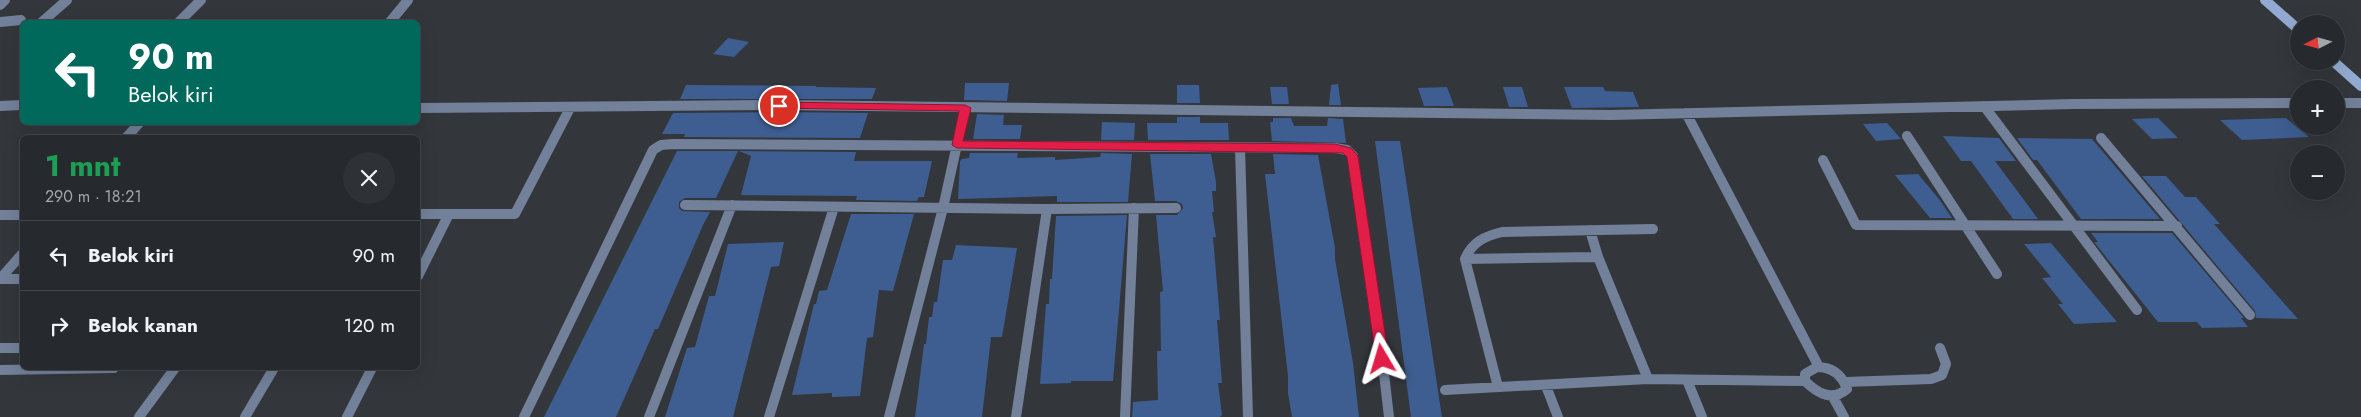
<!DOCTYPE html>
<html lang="id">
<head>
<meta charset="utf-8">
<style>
  body { margin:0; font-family:Jost,sans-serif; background:#2e3135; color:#f1f3f6; height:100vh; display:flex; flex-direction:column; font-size:19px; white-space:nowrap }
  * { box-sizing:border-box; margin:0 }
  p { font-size:16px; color:#a4a6aa }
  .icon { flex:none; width:28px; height:28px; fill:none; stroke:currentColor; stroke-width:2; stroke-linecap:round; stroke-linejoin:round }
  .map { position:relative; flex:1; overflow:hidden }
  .side { position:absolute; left:20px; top:135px; width:400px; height:235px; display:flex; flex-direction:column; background:#26292d; border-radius:8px; box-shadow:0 5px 20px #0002,0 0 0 1px #424549 }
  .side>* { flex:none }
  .hud { position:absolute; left:20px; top:20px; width:400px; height:105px; border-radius:8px; box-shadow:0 5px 20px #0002,0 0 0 1px #424549; background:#00695c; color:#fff; overflow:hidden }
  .needle { width:32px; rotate:264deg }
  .tools { position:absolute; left:2290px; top:15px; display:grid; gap:10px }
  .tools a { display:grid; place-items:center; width:55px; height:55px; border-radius:50%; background:#26292d; box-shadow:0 5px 20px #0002,0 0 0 1px #424549; font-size:25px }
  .pin { position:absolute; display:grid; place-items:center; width:42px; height:42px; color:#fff; margin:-21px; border:2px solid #fff; border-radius:50%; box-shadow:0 1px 5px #0007 }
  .me { position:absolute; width:55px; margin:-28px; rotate:353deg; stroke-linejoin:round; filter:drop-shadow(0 0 4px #0008) }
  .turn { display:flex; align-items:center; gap:18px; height:105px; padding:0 25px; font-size:22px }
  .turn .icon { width:65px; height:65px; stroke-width:2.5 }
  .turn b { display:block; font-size:35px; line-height:42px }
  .round { display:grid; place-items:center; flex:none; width:52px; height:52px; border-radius:26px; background:#2e3135 }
  .headline { display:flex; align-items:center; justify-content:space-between; height:85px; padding:0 25px }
  h1 { font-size:30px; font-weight:700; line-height:38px; color:#1e9e55 }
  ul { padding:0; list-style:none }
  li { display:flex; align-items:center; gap:15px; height:70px; padding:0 25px; border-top:1px solid #424549 }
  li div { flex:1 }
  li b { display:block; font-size:19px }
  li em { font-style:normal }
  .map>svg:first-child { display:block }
  .building { fill:#3e5d90 }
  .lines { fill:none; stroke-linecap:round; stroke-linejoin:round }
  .street { stroke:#728199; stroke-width:10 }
  .secondary { stroke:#92aad1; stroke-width:10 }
  .route { fill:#e11d48; stroke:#92132f }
</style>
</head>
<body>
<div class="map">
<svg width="2361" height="417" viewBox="0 0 2361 417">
  <rect width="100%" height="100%" fill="#33373c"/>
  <!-- building -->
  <path class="building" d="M728 38 749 42 734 57 713 54Z
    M965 83H1009L1007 101 964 100Z
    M1338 84 1341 105H1329L1331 85Z
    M686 85 816 86V87L876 88 872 99H680Z
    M1177 85H1199L1200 103H1177Z
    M1270 87H1287L1289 104H1272Z
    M1447 87 1454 106H1424L1418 88Z
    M1503 87H1522L1528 107H1509Z
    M1564 87H1603L1605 91 1633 92 1639 107 1572 108Z
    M779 112 868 113 860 138 684 137 685 134H662L673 113Z
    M977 114 1004 115 1003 125H1022L1020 139H973Z
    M1177 117H1200V123H1228L1229 140H1148L1147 123H1177Z
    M1273 118H1291L1294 126H1327L1328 118 1343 119 1346 143 1272 141 1270 122H1273Z
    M2158 118 2178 138 2152 139 2132 119Z
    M2286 118 2309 137 2242 140 2220 120Z
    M1102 122 1135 123 1134 140H1101Z
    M1887 123 1901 139 1876 141 1863 124Z
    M1943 136 1999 138 2016 161H1995L2038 219H2013L1971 161H1961Z
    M2017 138 2092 139 2160 219H2081L2037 160H2033Z
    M1375 141H1400L1442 417H1411Z
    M677 151H738L716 198H685L679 202V208L682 211 710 212 703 225 658 329H655L616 417H544Z
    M739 151 856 152 854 161H932L924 197H919L917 201 856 200 857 196 741 195 751 156Z
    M970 153H1018L1017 158 1055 157V160L1100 157 1101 153 1132 154 1128 202H1057V196L958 199 960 161 962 159 969 158Z
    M1150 154H1211L1216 182V191H1212L1214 212H1212L1216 237H1213L1220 320H1217L1222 383H1218L1222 415 1220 417H1132L1133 402 1158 400 1157 351H1161L1160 292 1163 291 1156 215H1177L1183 208 1182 204 1176 201H1155Z
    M1273 154 1318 155 1335 248V259L1353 363 1359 417H1292L1288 393V376L1265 174H1275Z
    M1918 174 1939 199 1952 218H1930L1895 175Z
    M2142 176H2166L2185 197H2196L2220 224H2214L2298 319 2256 318 2255 311Z
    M851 214H914L893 291 879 290 873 337 867 338 860 396 832 397V393L792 395 814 304H816L819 291 827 290Z
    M1127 215 1113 381H1071V383L1040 384 1046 304H1049L1050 279H1052L1056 216Z
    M2091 233H2172L2244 318H2241L2248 327 2202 328 2197 322H2158L2094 242H2098Z
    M784 242 779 266 771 267 733 417H665L687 348 695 347 709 296H715L728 244Z
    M2051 243 2117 322 2074 324 2058 304H2063L2042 278 2051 277 2024 244Z
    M956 245 1017 248 1002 337H991L982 417H915L924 344H926L929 317H932L934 302H937L943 260H952Z"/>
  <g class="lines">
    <!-- street -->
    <path class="street" d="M0 5 5 0
      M0 22 21 20
      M42 22 67 0
      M179 22 201 0
      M390 22 408 0
      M2336 103H2361
      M0 106 22 105
      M1984 106 2137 310
      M418 108 779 105 1611 115 2073 104 2299 103
      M1686 113 1819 367
      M1907 136 1997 274
      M126 138 140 122
      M2101 138 2250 315
      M1240 148 1248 417
      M1823 160 1856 225 2177 226
      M685 205 1047 209 1176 208
      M418 214H515L570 108
      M0 215H22
      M1590 230 1598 257 1648 379
      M1598 257 1465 259C1472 242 1485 236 1502 232L1653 229
      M1465 259 1498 387
      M418 276 449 214
      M0 279 22 254
      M0 279H22
      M0 348H22
      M1817 367C1832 367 1842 375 1847 389 1832 402 1817 393 1805 381V374Z
      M0 370 114 368
      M1687 380 1702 417
      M1846 382 1931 379 1942 375 1946 364 1940 348
      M1546 386 1558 417
      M1445 390 1648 379 1805 381
      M1833 397 1844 417
      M139 417 175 368
      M245 417 274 368
      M347 417 372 368
      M524 417 653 150 661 145 673 144 1335 148 1347 150 1353 156 1380 339 1389 417
      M649 417 732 205
      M769 417 834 207
      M889 417 943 208 965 108
      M1016 417 1047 209
      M1125 417 1134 208"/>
    <!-- secondary -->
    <path class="secondary" d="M2265 0 2299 30
      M2333 61 2361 86"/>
  </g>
  <!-- route -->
  <path class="route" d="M779 102 965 105 971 108 963 141 1335 144 1351 148 1358 156 1389 359 1382 363 1376 359 1347 157 1343 153 957 148 952 145 959 111 775 108 774 106Z"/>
</svg>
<div class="tools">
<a><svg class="needle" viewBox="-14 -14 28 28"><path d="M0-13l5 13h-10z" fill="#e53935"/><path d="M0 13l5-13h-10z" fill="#a4a6aa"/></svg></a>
<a>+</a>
<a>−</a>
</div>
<div class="pin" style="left:779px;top:106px;background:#d93025"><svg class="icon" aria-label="arrive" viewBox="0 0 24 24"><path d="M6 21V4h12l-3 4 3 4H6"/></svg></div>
<svg class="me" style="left:1382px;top:359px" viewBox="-20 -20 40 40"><path d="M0-17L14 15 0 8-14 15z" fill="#e11d48" stroke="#fff" stroke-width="4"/></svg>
<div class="hud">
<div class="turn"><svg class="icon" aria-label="left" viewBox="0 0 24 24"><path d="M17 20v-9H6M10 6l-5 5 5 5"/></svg><div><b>90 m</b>Belok kiri</div></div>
</div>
<section class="side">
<div class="headline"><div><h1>1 mnt</h1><p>290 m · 18:21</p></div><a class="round"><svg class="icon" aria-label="close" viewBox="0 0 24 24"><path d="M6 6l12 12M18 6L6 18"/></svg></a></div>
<ul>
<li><svg class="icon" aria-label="left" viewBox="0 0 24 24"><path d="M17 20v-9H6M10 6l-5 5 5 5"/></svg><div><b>Belok kiri</b></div><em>90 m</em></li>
<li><svg class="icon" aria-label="right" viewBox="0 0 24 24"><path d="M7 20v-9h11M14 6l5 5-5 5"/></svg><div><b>Belok kanan</b></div><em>120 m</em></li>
</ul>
</section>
</div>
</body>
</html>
